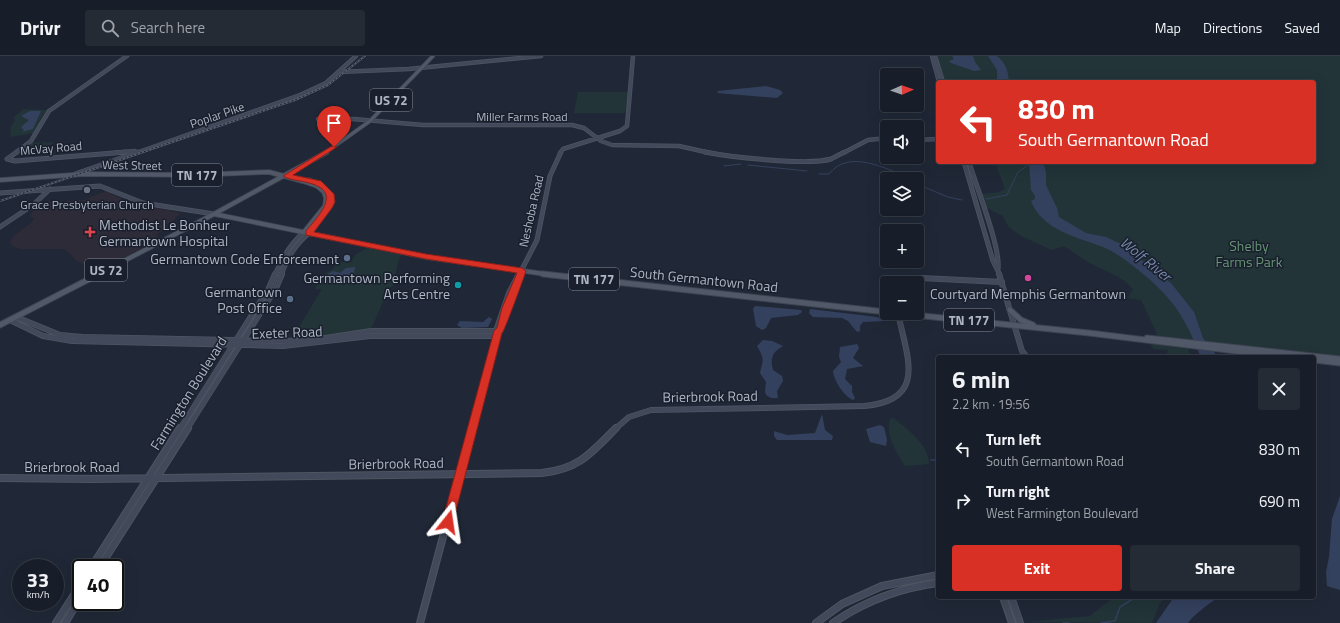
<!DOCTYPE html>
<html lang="en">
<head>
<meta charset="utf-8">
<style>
  body { margin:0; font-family:"Titillium Web",sans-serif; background:#252b35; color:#f1f3f6; height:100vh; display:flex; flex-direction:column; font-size:15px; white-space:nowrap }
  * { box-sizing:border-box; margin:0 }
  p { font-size:13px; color:#9fa2a8 }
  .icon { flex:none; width:22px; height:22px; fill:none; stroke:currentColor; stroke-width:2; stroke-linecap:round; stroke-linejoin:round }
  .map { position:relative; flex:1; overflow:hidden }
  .side { position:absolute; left:936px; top:299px; width:380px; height:244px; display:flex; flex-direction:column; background:#181e29; border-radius:4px; box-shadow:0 4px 16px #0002,0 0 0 1px #363c46 }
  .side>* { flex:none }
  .hud { position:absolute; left:936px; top:24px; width:380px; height:84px; border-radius:4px; box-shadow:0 4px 16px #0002,0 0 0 1px #363c46; background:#d93025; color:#fff; overflow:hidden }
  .needle { width:26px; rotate:88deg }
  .controls { position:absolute; left:880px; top:12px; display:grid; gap:8px }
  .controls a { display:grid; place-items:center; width:44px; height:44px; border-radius:4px; background:#181e29; box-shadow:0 4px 16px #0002,0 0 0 1px #363c46; font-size:20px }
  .speed { position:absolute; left:12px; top:503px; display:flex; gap:8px; font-size:20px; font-weight:700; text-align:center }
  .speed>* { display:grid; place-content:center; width:52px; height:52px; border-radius:50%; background:#181e29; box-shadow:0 4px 16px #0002,0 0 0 1px #363c46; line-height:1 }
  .speed small { font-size:10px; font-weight:400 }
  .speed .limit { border:2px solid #111; border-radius:6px; background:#fff; color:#111 }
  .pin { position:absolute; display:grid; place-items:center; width:34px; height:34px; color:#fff; margin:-41px -17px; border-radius:50% 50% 50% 0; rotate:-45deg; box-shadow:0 0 4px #0007 }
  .pin .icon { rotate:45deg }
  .me { position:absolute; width:44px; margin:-22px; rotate:15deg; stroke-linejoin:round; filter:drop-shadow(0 0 3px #0008) }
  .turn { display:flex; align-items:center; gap:14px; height:84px; padding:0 16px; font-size:18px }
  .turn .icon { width:52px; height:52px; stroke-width:2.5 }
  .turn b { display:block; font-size:28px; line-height:34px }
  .round { display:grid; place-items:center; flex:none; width:42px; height:42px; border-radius:4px; background:#252b35 }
  .summary { display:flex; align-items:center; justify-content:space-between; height:68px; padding:0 16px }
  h1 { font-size:24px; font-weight:700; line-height:30px }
  .button { display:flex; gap:8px; margin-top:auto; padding:8px 16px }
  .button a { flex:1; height:46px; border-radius:4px; background:#d93025; color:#fff; font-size:16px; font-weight:700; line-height:46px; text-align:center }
  .button a+a { background:#252b35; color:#f1f3f6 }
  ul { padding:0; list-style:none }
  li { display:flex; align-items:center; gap:12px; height:52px; padding:0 16px }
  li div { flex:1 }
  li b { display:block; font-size:15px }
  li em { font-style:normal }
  header { display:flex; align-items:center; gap:24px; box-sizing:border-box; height:56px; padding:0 20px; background:#181e29; border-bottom:1px solid #363c46 }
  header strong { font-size:19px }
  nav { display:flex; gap:22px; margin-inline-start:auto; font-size:14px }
  .search { width:280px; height:36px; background:#252b35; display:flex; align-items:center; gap:10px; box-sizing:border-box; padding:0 14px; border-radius:4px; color:#9fa2a8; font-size:15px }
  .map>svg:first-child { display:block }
  .medical { fill:#2e2b39 }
  .green { fill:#223438 }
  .water { fill:#34415e }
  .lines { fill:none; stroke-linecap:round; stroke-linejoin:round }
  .stream-far1 { stroke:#34415e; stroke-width:1 }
  .stream { stroke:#34415e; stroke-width:1.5 }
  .secondary-far3-casing { stroke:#4e5562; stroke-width:4.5 }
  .secondary-far2-casing { stroke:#4e5562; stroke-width:5 }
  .secondary-far1-casing { stroke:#4e5562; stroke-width:6 }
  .secondary-casing { stroke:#4e5562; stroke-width:8 }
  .primary-far2-casing { stroke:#3d4351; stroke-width:4.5 }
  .primary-far1-casing { stroke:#3d4351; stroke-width:5.5 }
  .primary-casing { stroke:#3d4351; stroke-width:7 }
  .secondary-far3 { stroke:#42495a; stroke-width:3 }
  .secondary-far2 { stroke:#42495a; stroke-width:3.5 }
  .secondary-far1 { stroke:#42495a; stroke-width:4.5 }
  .secondary { stroke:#42495a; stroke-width:6 }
  .primary-far2 { stroke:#515968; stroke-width:3 }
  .primary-far1 { stroke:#515968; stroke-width:4 }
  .primary { stroke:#515968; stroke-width:5 }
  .rail-casing { stroke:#555e6f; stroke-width:2 }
  .rail { stroke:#191f2c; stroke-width:1; stroke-dasharray:2; stroke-linecap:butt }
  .route { fill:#d93025; stroke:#8d1f18 }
  .worship-dot { fill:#6b7280; stroke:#191f2c; stroke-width:1.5 }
  .health-dot { fill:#e0444e; stroke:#191f2c; stroke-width:1.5 }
  .service-dot { fill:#5c6f8a; stroke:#191f2c; stroke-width:1.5 }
  .hotel-dot { fill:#d1479c; stroke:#191f2c; stroke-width:1.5 }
  .culture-dot { fill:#0f9aa8; stroke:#191f2c; stroke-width:1.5 }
  .labels { text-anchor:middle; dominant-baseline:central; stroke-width:3; stroke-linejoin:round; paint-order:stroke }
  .far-street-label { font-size:12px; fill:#aeb5c4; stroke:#191f2c }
  .far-poi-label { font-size:12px; fill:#aeb5c4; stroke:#191f2c }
  .shield { fill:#191f2c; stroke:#818896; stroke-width:1 }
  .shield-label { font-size:13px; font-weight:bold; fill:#aeb5c4 }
  .poi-label { font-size:14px; fill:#aeb5c4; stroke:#191f2c; text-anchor:end }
  .park-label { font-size:14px; fill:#669474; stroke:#191f2c }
  .street-label { font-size:14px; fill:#aeb5c4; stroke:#191f2c }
  .water-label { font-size:15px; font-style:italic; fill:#7688ac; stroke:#191f2c }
</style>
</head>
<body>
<header>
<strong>Drivr</strong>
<div class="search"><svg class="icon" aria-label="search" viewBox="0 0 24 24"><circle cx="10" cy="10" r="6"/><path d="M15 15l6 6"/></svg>Search here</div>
<nav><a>Map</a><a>Directions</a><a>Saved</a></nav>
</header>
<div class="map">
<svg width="1340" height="567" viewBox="0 0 1340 567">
  <rect width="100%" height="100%" fill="#202837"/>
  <!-- medical -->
  <path class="medical" d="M106 135 130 147 181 157 175 162 176 163 165 169 169 171 155 179 161 182 97 215 77 205 65 193H20L12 190 10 186 14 180 32 166 34 162 30 160 33 155 44 146 84 144Z"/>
  <!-- green -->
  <path class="green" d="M937 0H1340V300L1158 280 1141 244 1128 242 1133 233C1121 219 1106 216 1090 207 1081 202 1073 196 1064 190L1052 194 1021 180 1008 170 1003 160 987 152 982 138 999 136 1005 133 995 106H1314V26H945Z
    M578 36H628L625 57H574Z
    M24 53 47 54 42 60 35 77 10 81 11 70 15 65 13 62Z
    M54 86 41 98H17L32 87Z
    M367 192 402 199 399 202 393 230 387 233 383 246 371 273 318 282 292 283 322 233H315L322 219 333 213 338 206H351L355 199Z
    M1151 288 1188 293 1191 301H1166L1168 294 1153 293Z
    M893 362C907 372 930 391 929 408L905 410C897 397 885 379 890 363Z
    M1114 541H1166L1160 547 1152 567 1028 566 1090 560Z"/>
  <!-- water -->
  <path class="water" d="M952 0H973L975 6 981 14 974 15 951 7 949 5 954 3Z
    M988 0H997C1006 7 1008 15 1009 26H997V14Z
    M766 30 780 34 783 37 777 42 717 37 718 35Z
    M30 55H41L33 73 22 76 24 74 21 71 29 64 21 60Z
    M1029 106H1043L1046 116V129L1057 152 1059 161 1086 177 1106 181 1121 188 1171 227 1194 256 1203 282 1218 301H1201C1195 289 1191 276 1184 265 1174 245 1154 226 1137 213 1127 205 1115 196 1103 191 1077 181 1042 174 1031 145L1035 143V140L1031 134Z
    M355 211 354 217 347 227 329 228 325 226 328 218 333 215 340 217 346 212Z
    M755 250 801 254 802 256 798 259 771 262 766 272 762 274 756 270 753 253Z
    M810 253 877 261 885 265 863 266 860 270V275L857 276 848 265 842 262 813 261 809 257Z
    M489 261 492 263 488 271 462 272 457 269 460 265 483 266Z
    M763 284 772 285 783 290C772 296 770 303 773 314L782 320 783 325 777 335 778 342H771L766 339 765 335 766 326 760 317C763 303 765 304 757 290Z
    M857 288 859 292 853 302 863 310 847 313 845 323 852 330V336L855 342 853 344C844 340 834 325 833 315L841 306 839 301 840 291Z
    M822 358 825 374 833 380 832 384H777L774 380V375L787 379 815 377Z
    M880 369 884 371 887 384 886 390 870 386 866 373Z
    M1340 440V534L1327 530 1326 516 1329 501 1332 463Z
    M1174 541H1219C1210 547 1194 558 1188 567H1156Z"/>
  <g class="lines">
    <!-- stream-far1 -->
    <path class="stream-far1" d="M748 109 807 115
      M724 110 741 108
      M819 118H829C849 92 887 113 911 123
      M917 128 948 141 962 144
      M986 143 1007 139 1018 116 1030 108"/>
    <!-- stream -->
    <path class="stream" d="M931 404H938
      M1063 567H1069
      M1101 567 1115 565 1120 551 1136 541"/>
    <!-- secondary-far3 casing -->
    <g class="secondary-far3-casing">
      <path id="secondary-far3" d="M932 0 939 26
        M935 0 943 26
        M338 16 409 13 541 0
        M318 63H353L423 69H572L584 72 601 85 612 89 679 90 710 97
        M917 84 938 83
        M15 97 31 85 49 55 127 0
        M114 97 135 95
        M136 97 300 39 326 27 356 0
        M560 97 563 93 620 75 627 70 633 0
        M843 97 868 84 887 82"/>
    </g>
    <!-- secondary-far2 casing -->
    <g class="secondary-far2-casing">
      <path id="secondary-far2" d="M17 96 7 103 15 105 126 96
        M705 96C730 101 808 110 831 103 835 101 840 98 845 96
        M964 106 993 205 1000 219
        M969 106C976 130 1001 192 998 213
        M75 118 138 96
        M0 137 100 130 143 147 214 158
        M0 171 33 149 50 133
        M275 219C282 202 290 188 304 176
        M281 219C288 201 295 189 309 177
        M519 219 537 184 550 120 561 96"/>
    </g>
    <!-- secondary-far1 casing -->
    <g class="secondary-far1-casing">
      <path id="secondary-far1" d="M999 218 1022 295 1027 301
        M903 227 921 222 1002 226
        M16 261 60 279 82 281 285 285 313 284 371 275H498
        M10 264 43 280 72 285 283 290 370 280H497
        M498 275 501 274 507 253 521 221
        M180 373 269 232 275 218
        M187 373 276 232 282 218
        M472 373 498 275 497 272 509 237 519 218
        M615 373 629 361 651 354 864 350C928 344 907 302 898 257"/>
    </g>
    <!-- secondary casing -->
    <g class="secondary-casing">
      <path id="secondary" d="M0 422 92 423 542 417C579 413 591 397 616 372
        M91 512 180 372
        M99 512 188 372
        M1003 541 1012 567
        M1011 541 1020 567
        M56 567 81 528
        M65 567 81 541
        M420 567 472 372
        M816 567 842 548 882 530 938 519
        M833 567C865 545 899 532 938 527"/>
    </g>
    <!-- primary-far2 casing -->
    <g class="primary-far2-casing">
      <path id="primary-far2" d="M325 97 370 65 433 0"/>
    </g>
    <!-- primary-far1 casing -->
    <g class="primary-far1-casing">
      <path id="primary-far1" d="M0 124 85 118 193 119 269 116 306 126 317 130 324 136 326 142 325 150 304 176
        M309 124C345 138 327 156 309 177
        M214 158 426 201 552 219
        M97 219 214 158 327 96"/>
    </g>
    <!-- primary casing -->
    <g class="primary-casing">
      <path id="primary" d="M543 218 887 256
        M1010 254 1021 264 1033 269
        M895 257 1089 277 1285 301
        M0 269 99 218
        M1147 282 1340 303
        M1314 304 1340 307"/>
    </g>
    <!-- secondary-far3 -->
    <use href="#secondary-far3" class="secondary-far3"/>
    <!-- secondary-far2 -->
    <use href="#secondary-far2" class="secondary-far2"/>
    <!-- secondary-far1 -->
    <use href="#secondary-far1" class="secondary-far1"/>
    <!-- secondary -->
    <use href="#secondary" class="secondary"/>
    <!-- primary-far2 -->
    <use href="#primary-far2" class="primary-far2"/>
    <!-- primary-far1 -->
    <use href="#primary-far1" class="primary-far1"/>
    <!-- primary -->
    <use href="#primary" class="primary"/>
    <!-- rail casing -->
    <g class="rail-casing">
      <path id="rail" d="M0 145 295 44 328 29 365 0"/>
    </g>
    <!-- rail -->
    <use href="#rail" class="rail"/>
  </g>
  <!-- route -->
  <path class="route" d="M332 90 337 91 293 119 321 125 334 138 335 146 332 152 314 176 426 198 522 212 526 215C523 224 505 274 502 277L453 466 452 469 448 471 443 469 442 466 494 275 497 272 502 252 517 217 426 203 306 179V175C322 156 343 134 305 126 298 124 289 124 283 120Z"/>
  <!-- markers -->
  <circle class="worship-dot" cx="87" cy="134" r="4"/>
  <path class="health-dot" d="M88 170h4v4h4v4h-4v4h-4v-4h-4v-4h4z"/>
  <g class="service-dot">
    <circle cx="347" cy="202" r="4"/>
    <circle cx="290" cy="243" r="4"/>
  </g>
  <circle class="hotel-dot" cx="1028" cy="222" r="4"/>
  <circle class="culture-dot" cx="458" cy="229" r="4"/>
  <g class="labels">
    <!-- far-street labels -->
    <g class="far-street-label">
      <text transform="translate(217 59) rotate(-19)">Poplar Pike</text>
      <text x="522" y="60">Miller Farms Road</text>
      <text transform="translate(51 92) rotate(-5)">McVay Road</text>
      <text transform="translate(132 109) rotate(1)">West Street</text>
      <text transform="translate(531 155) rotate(-77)">Neshoba Road</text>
    </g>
    <!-- far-poi labels -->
    <g class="far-poi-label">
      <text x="87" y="148">Grace Presbyterian Church</text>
    </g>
    <!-- shield labels -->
    <g class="shield">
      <rect x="370" y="33" width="42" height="22" rx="3"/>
      <rect x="172" y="108" width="50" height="22" rx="3"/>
      <rect x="85" y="203" width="42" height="22" rx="3"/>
      <rect x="569" y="212" width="50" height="22" rx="3"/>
      <rect x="944" y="253" width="50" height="22" rx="3"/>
    </g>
    <g class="shield-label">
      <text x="391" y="44">US 72</text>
      <text x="197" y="119">TN 177</text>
      <text x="106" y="214">US 72</text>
      <text x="594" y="223">TN 177</text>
      <text x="969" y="264">TN 177</text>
    </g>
    <!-- poi labels -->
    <g class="poi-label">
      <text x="99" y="168" text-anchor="start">Methodist Le Bonheur<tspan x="99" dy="16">Germantown Hospital</tspan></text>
      <text x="339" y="202">Germantown Code Enforcement</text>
      <text x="450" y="221">Germantown Performing<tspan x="450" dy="16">Arts Centre</tspan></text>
      <text x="282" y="235">Germantown<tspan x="282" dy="16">Post Office</tspan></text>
      <text x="1028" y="237" text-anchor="middle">Courtyard Memphis Germantown</text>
    </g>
    <!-- park labels -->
    <g class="park-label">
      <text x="1249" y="189">Shelby<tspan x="1249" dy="16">Farms Park</tspan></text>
    </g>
    <!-- street labels -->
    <g class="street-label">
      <text transform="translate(704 223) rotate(6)">South Germantown Road</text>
      <text transform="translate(287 276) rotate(-2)">Exeter Road</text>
      <text transform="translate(188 337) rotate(-58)">Farmington Boulevard</text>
      <text transform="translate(710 340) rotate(-1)">Brierbrook Road</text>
      <text transform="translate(396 407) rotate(-1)">Brierbrook Road</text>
      <text x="72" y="410">Brierbrook Road</text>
    </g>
    <!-- water labels -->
    <g class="water-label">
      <text transform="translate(1146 203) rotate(39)">Wolf River</text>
    </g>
  </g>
</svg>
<div class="controls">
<a><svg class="needle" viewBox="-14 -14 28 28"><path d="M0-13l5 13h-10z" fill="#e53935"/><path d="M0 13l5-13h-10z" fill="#9fa2a8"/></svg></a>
<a><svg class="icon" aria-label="sound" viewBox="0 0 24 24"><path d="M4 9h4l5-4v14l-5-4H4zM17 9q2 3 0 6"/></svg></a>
<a><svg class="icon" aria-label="layers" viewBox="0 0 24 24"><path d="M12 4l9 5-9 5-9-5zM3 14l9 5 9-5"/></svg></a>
<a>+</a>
<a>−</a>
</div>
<div class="speed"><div>33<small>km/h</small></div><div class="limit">40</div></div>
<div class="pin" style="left:334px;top:91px;background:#d93025"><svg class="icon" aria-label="arrive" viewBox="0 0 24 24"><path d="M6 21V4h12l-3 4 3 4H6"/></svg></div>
<svg class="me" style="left:448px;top:466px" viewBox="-20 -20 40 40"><path d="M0-17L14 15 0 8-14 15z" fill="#d93025" stroke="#fff" stroke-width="4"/></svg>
<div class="hud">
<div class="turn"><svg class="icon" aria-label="left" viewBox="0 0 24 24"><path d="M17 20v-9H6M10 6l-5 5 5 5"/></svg><div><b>830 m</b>South Germantown Road</div></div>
</div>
<section class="side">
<div class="summary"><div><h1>6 min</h1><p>2.2 km · 19:56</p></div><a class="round"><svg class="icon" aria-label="close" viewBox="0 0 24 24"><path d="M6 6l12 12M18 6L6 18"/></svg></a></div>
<ul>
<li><svg class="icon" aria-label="left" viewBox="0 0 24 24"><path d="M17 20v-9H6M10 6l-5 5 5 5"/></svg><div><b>Turn left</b><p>South Germantown Road</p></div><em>830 m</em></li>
<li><svg class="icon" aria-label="right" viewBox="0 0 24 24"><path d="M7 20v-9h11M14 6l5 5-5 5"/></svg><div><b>Turn right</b><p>West Farmington Boulevard</p></div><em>690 m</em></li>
</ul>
<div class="button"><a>Exit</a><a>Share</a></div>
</section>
</div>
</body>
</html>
